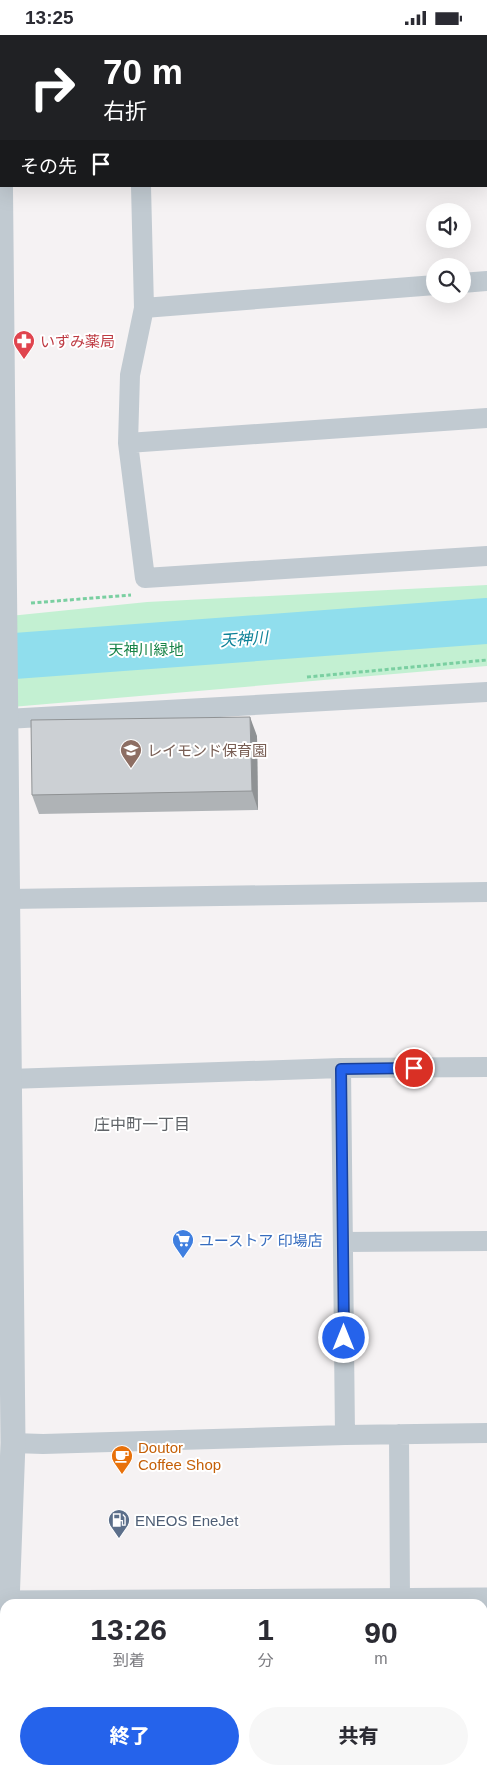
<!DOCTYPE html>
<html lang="ja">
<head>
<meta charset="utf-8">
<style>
  body { margin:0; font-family:Arial,"Noto Sans JP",sans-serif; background:#f7f7f7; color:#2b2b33; height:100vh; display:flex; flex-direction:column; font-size:19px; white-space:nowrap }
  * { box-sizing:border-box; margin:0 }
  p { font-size:16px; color:#7c7c81 }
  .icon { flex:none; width:28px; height:28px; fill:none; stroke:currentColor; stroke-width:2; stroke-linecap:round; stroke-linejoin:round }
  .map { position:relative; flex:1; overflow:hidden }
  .panel { position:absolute; left:0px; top:1564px; width:488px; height:176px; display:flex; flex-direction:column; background:#fff; border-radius:15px 15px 0 0; box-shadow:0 5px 20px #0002 }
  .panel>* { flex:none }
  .banner { position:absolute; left:0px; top:0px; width:488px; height:152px; box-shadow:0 5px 20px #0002; background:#202124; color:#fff; overflow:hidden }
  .tools { position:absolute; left:426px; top:168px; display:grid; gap:10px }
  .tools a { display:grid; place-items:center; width:45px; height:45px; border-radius:50%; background:#fff; box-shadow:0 5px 20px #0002; font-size:25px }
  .pin { position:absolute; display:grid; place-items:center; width:42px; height:42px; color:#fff; margin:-21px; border:2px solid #fff; border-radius:50%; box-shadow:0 1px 5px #0007 }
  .me { position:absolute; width:55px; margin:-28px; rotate:0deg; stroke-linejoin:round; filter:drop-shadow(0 0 4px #0008) }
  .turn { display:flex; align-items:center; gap:18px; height:105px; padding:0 20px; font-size:22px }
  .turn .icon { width:65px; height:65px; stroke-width:2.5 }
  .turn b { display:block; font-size:35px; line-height:42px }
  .then { display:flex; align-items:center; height:48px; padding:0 20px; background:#0003; gap:10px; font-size:19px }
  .eta { display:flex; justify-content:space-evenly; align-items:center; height:85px; text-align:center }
  .eta b { font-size:30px; font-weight:800; line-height:35px }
  .action { display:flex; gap:10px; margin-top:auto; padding:10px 20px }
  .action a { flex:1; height:58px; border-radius:30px; background:#2563eb; color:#fff; font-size:20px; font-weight:800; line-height:58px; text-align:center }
  .action a+a { background:#f7f7f7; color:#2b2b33 }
  .status { display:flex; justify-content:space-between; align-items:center; height:35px; padding:0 25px; background:#fff; direction:ltr }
  .status svg { height:14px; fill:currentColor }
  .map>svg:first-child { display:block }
  .green { fill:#c3f0d2 }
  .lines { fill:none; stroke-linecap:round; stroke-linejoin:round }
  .river { stroke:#90deed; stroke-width:46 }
  .path { stroke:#7acfa1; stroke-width:3; stroke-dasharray:4 2.5; stroke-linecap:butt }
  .minor { stroke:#c1cad1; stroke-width:20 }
  .tertiary { stroke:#c1cad1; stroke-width:25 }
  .wall { fill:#afb3b6 }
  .shaded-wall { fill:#8f9294 }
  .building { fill:#ccd0d4; stroke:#8f9294 }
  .route-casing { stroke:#184099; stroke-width:12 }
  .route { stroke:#2563eb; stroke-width:9 }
  .labels { text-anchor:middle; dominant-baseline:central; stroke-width:4; stroke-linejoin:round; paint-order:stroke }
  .health-label { font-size:15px; fill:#be3a42; stroke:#fff; text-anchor:start }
  .park-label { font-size:15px; fill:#188449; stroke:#fff }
  .education-label { font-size:15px; fill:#785e54; stroke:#fff; text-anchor:start }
  .shop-label { font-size:15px; fill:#366cbe; stroke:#fff; text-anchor:start }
  .food-label { font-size:15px; fill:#c56008; stroke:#fff; text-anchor:start }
  .service-label { font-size:15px; fill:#4e5e75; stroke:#fff; text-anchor:start }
  .water-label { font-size:16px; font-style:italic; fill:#0e8298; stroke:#fff }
  .neighbourhood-label { font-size:16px; fill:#5f6367; stroke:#fff }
</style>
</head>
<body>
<div class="status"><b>13:25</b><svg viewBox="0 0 49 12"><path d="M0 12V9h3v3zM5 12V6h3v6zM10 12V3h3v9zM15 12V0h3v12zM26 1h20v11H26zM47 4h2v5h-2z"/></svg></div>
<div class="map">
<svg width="487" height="1739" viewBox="0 0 487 1739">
  <rect width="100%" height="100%" fill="#f5f2f3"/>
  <!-- green -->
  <path class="green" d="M487 550V631L0 673V582L147 567Z"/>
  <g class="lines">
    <!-- river -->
    <path class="river" d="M0 622 487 586"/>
    <!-- path -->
    <path class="path" d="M31 568 131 560
      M307 642 487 625"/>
    <!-- minor -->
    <path class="minor" d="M117 0V1
      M486 11 487 19
      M141 151 144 273 130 340 128 408 145 543 487 521
      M462 248 487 246
      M144 273 435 250
      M128 408 487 383
      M6 684 487 657
      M8 864 487 857
      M341 1033 345 1400
      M9 1044 341 1033 487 1032
      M344 1207 487 1206
      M399 1399 400 1566
      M13 1408 43 1409 345 1400 487 1398
      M482 1706 484 1739
      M1 1739 5 1632"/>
    <!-- tertiary -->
    <path class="tertiary" d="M486 78 487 77
      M0 105 13 1408 7 1569
      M0 1568 487 1565
      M482 1600H487
      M0 1609H5"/>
  </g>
  <!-- wall -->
  <path class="wall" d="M257 701 258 775 39 779 32 760Z"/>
  <!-- shaded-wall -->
  <path class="shaded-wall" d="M250 682 257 701 258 775 252 756Z"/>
  <!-- building -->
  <path class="building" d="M250 682 252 756 32 760 31 685Z"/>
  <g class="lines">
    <!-- route casing -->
    <g class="route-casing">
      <path id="route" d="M344 1303 341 1034 414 1033"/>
    </g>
    <!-- route -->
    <use href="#route" class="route"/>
  </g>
  <!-- icons -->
  <defs>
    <g id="pharmacy-pin" transform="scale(1.125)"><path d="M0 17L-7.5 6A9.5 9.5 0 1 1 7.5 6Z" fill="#e0444e" stroke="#fff"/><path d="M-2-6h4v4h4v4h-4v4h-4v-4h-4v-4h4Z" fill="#fff"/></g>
    <g id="school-pin" transform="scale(1.125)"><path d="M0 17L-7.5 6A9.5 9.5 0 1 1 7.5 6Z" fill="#8d6e63" stroke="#fff"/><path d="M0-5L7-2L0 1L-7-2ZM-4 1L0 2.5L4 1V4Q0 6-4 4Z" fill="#fff"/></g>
    <g id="supermarket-pin" transform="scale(1.125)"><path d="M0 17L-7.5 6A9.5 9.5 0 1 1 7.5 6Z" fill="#3f7fe0" stroke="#fff"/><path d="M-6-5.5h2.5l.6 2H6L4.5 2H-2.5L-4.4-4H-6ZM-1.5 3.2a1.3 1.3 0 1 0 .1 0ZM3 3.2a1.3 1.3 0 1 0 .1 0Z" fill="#fff"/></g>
    <g id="cafe-pin" transform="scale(1.125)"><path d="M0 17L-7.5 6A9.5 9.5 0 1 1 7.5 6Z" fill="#e8710a" stroke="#fff"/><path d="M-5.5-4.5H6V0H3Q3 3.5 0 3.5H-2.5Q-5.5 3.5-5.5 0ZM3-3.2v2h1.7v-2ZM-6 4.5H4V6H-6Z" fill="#fff"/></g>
    <g id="fuel-pin" transform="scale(1.125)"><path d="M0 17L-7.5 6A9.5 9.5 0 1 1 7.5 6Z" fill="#5c6f8a" stroke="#fff"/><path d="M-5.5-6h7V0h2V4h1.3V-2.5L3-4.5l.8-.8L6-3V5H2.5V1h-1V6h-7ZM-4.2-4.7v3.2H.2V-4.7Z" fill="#fff"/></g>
  </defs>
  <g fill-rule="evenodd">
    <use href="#pharmacy-pin" x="24" y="306"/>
    <use href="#school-pin" x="131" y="715"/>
    <use href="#supermarket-pin" x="183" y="1205"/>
    <use href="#cafe-pin" x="122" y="1421"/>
    <use href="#fuel-pin" x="119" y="1485"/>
  </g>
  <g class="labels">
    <!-- health labels -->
    <g class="health-label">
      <text x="40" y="306">いずみ薬局</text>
    </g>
    <!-- park labels -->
    <g class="park-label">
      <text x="146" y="614">天神川緑地</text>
    </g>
    <!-- education labels -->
    <g class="education-label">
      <text x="147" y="715">レイモンド保育園</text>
    </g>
    <!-- shop labels -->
    <g class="shop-label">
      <text x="199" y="1205">ユーストア 印場店</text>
    </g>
    <!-- food labels -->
    <g class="food-label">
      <text x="138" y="1412">Doutor<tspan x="138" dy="17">Coffee Shop</tspan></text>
    </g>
    <!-- service labels -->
    <g class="service-label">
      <text x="135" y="1485">ENEOS EneJet</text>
    </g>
    <!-- water labels -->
    <g class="water-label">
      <text transform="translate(244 604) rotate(-4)">天神川</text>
    </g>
    <!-- neighbourhood labels -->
    <g class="neighbourhood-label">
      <text x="142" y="1089">庄中町一丁目</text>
    </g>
  </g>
</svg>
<div class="tools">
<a><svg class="icon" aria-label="sound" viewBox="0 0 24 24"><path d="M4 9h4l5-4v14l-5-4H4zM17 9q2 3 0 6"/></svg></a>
<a><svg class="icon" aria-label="search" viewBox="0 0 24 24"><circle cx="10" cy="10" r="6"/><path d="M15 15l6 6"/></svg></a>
</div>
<div class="pin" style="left:414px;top:1033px;background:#d93025"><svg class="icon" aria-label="arrive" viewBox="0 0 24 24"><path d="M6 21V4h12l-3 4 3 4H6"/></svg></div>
<svg class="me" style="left:344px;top:1303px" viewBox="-20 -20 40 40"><circle r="17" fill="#2563eb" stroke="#fff" stroke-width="3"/><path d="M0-11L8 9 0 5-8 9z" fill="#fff"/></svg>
<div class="banner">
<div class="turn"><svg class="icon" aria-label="right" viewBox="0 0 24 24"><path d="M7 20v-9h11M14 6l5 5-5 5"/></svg><div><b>70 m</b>右折</div></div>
<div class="then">その先<svg class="icon" aria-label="arrive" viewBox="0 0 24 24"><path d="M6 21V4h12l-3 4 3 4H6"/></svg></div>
</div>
<section class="panel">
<div class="eta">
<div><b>13:26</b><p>到着</p></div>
<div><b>1</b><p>分</p></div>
<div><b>90</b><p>m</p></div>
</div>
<div class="action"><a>終了</a><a>共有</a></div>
</section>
</div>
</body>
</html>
